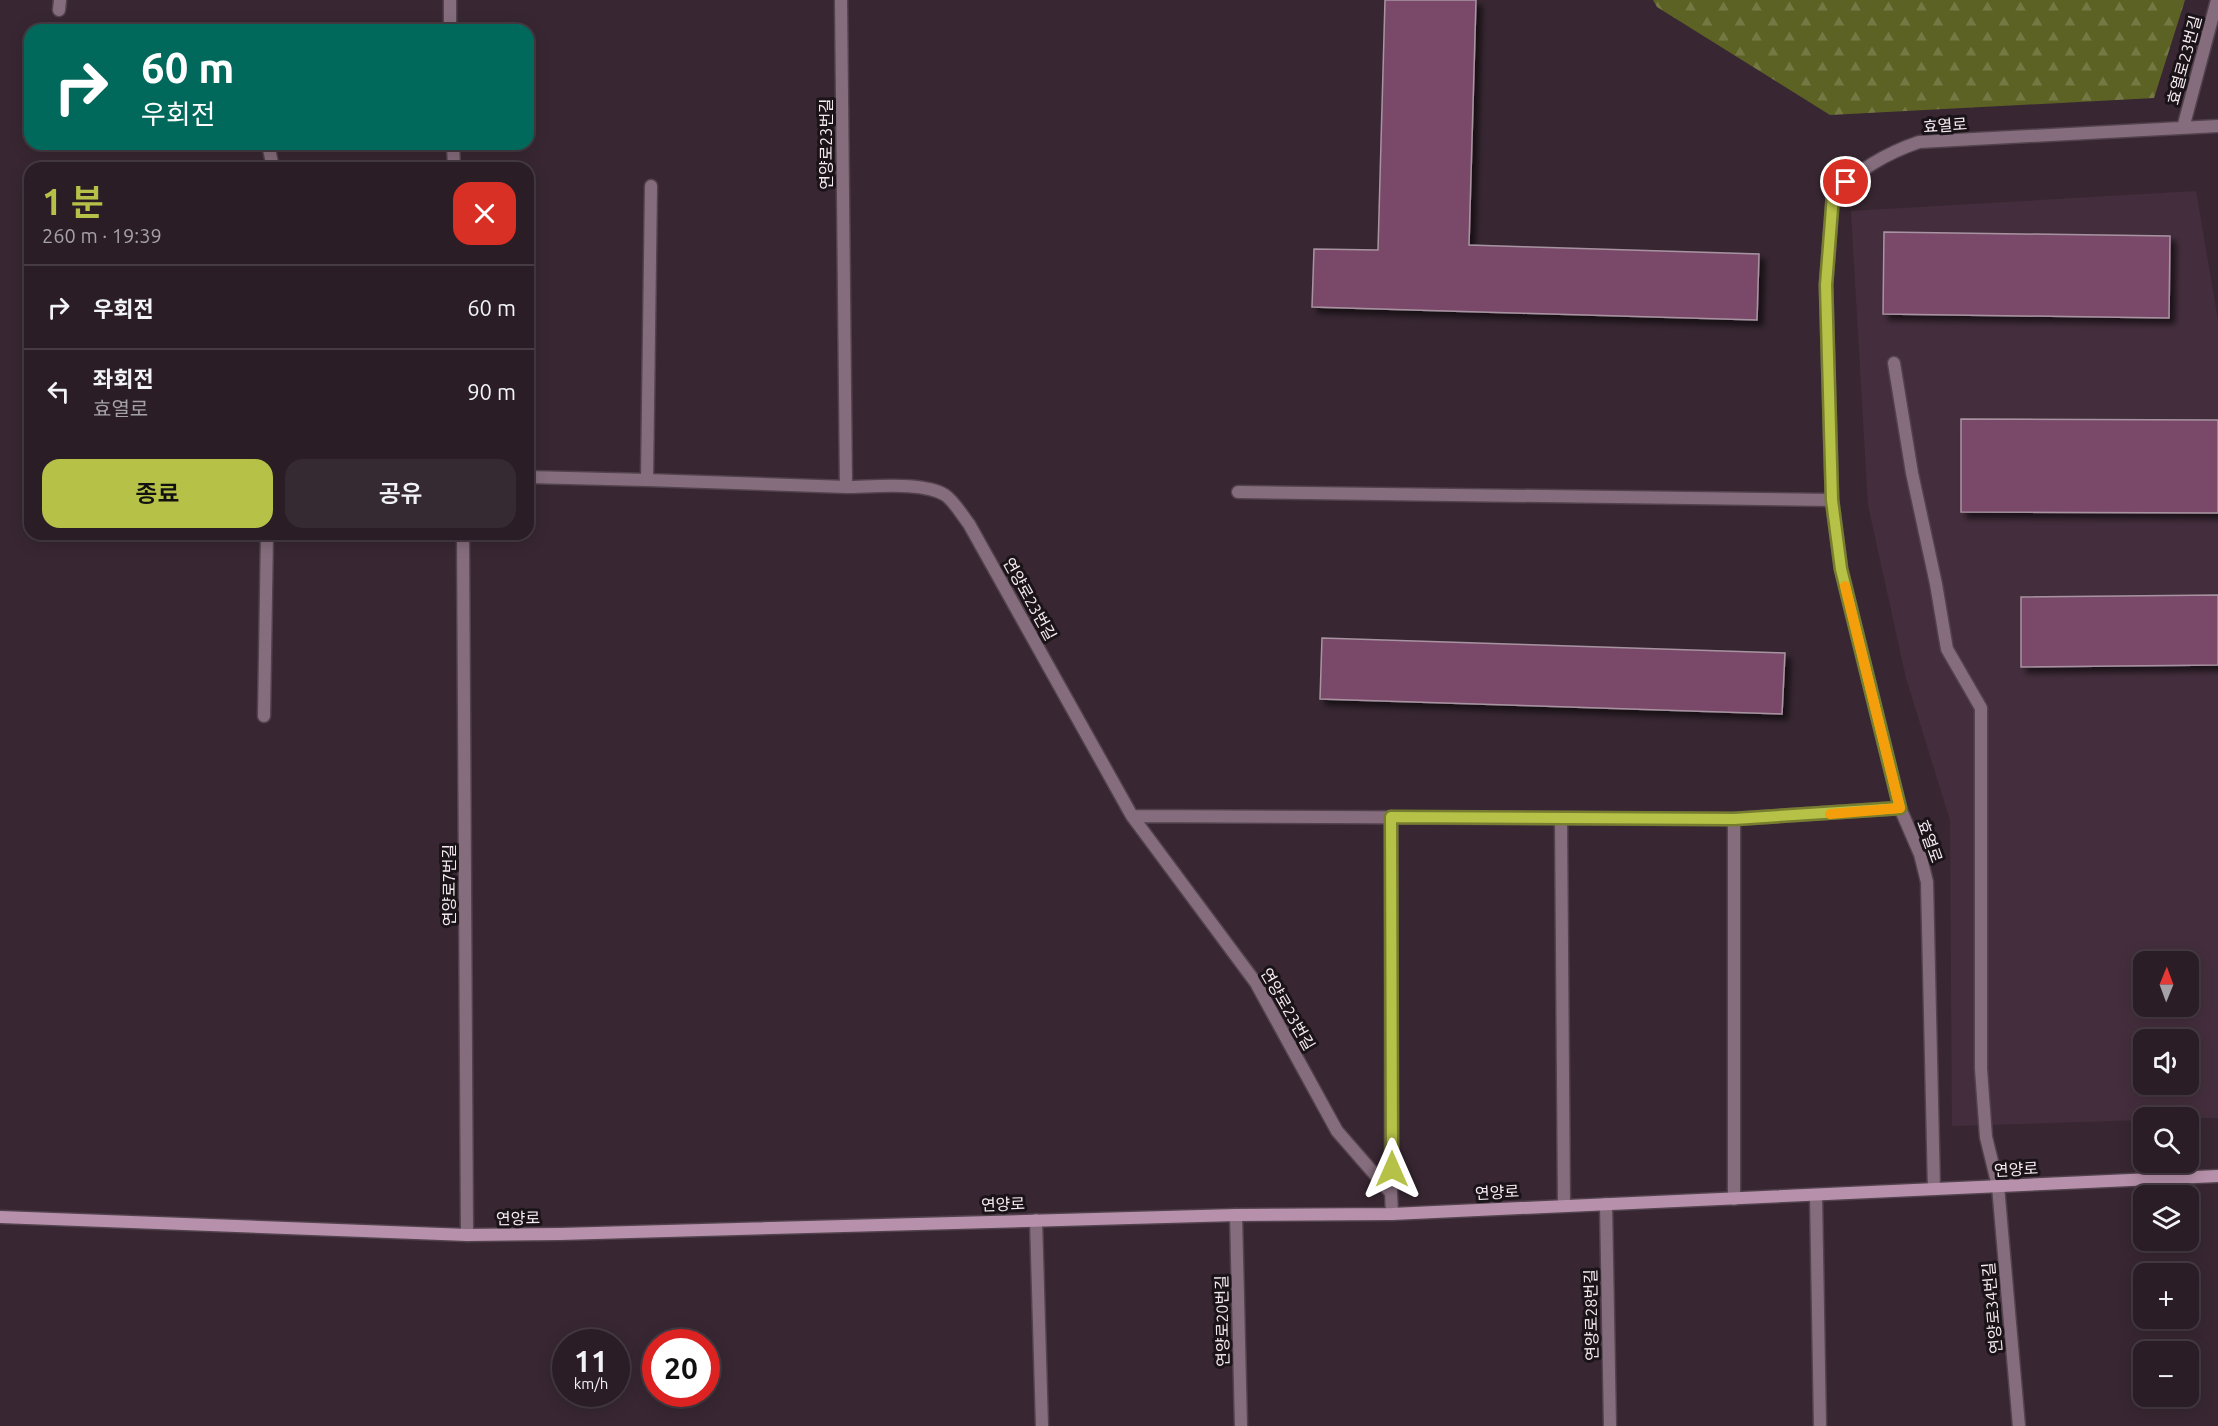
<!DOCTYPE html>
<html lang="ko">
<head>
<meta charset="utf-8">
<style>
  body { margin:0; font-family:Ubuntu,"Noto Sans KR",sans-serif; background:#362a32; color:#f1f3f6; height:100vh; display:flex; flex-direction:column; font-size:22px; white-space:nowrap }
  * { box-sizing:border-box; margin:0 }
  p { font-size:20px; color:#a5a2a7 }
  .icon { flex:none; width:33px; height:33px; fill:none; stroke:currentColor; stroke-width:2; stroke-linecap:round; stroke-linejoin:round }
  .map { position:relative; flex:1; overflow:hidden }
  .side { position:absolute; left:24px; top:162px; width:510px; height:378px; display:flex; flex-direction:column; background:#2a1d26; border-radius:18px; box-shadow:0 3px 15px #0003,0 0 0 2px #463b43 }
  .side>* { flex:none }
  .guide { position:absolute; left:24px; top:24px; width:510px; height:126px; border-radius:18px; box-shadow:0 3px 15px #0003,0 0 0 2px #463b43; background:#00695c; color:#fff; overflow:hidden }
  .needle { width:39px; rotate:1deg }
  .controls { position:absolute; left:2133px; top:951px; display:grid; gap:12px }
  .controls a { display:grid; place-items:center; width:66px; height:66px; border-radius:12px; background:#2a1d26; box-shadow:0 3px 15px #0003,0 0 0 2px #463b43; font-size:30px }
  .speed { position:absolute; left:552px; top:1329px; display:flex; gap:12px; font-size:30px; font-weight:700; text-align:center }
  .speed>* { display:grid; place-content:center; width:78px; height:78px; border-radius:50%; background:#2a1d26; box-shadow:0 3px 15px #0003,0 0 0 2px #463b43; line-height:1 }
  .speed small { font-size:15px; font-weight:400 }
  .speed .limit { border:9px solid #d22; background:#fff; color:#111 }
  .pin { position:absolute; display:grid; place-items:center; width:51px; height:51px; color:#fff; margin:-26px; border:3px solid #fff; border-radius:50%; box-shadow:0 2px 6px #0007 }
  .me { position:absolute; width:66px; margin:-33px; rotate:0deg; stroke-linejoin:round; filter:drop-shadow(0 0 4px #0008) }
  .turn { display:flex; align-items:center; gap:21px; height:126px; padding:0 18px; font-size:27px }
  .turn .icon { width:78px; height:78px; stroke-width:2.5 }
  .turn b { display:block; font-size:42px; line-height:51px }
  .round { display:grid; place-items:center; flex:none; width:63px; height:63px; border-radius:18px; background:#362a32 }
  .headline { display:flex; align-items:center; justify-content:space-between; height:102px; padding:0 18px }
  h1 { font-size:36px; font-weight:600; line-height:45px; color:#b6c148 }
  .action { display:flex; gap:12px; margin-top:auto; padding:12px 18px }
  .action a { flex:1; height:69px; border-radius:18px; background:#b6c148; color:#111; font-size:24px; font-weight:600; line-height:69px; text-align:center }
  .action a+a { background:#362a32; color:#f1f3f6 }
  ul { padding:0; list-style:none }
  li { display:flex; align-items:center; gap:18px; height:84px; padding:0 18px; border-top:2px solid #463b43 }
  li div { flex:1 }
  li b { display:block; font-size:22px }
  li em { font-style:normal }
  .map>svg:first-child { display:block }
  .built { fill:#442e3d; fill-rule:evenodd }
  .forest { fill:url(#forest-firs) }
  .building { fill:#7a486b; stroke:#a894a1; stroke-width:1.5; filter:url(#shadow) }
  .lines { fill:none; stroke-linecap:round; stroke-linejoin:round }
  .lane-casing { stroke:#52424d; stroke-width:15 }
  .street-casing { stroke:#52424d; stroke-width:15 }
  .secondary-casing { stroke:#52424d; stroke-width:15 }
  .lane { stroke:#856d7d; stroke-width:12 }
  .street { stroke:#856d7d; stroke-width:12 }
  .secondary { stroke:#b791ab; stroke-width:12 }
  .route-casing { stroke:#767d2f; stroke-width:15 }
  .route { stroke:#b6c148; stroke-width:10 }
  .slow { stroke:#f59e0b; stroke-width:10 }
  .labels { text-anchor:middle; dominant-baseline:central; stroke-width:6; stroke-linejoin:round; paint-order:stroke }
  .street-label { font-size:16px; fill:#f5eaf1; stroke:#1a1318 }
</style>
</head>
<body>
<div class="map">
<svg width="2218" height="1426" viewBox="0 0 2218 1426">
  <defs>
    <pattern id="forest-firs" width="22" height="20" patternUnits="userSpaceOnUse" patternTransform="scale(1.5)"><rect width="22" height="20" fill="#5c6224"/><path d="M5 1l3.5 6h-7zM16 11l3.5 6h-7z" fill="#747944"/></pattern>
    <filter id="shadow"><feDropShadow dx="5.5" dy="5.5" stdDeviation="3" flood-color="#0009"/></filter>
  </defs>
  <rect width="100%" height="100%" fill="#382732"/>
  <!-- built -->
  <path class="built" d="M2196 191 2218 320V1118H2144L2143 1120 1952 1126 1950 820 1906 678 1868 505 1851 211ZM2144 962H2188V1006H2144ZM2144 1040H2188V1084H2144Z"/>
  <!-- forest -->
  <path class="forest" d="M1653 0H2185L2154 98 1830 115 1657 7Z"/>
  <!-- building -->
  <path class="building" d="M1385 0H1476L1469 245 1759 254 1757 320 1312 307 1314 249 1378 250Z
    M1884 232 2170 236 2169 318 1883 314Z
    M1961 419 2218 420V513L1961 512Z
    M2218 595V665L2021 667V597Z
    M1322 638 1785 653 1782 714 1320 699Z"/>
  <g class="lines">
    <!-- lane casing -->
    <g class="lane-casing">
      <path id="lane" d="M59 10 60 0
        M1894 363 1912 473 1936 584 1947 649 1981 708V1069L1986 1137 1998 1186
        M1238 492 1832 500
        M264 716 267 534
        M1391 817V1193
        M1816 1195 1820 1426
        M1036 1220 1042 1426"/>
    </g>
    <!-- street casing -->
    <g class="street-casing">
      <path id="street" d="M450 0V30
        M841 0 846 487C872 487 923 481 945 495 954 501 962 515 969 524L1132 816 1256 983 1337 1131 1391 1193 1392 1214
        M2183 128 2217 0
        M268 144 273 168
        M453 144 454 168
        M528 477 647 480 651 186
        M647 480 846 487
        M463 534 467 1235
        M1132 816 1734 819 1900 808
        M1561 819 1564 1205
        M1734 819V1199
        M1998 1186 2019 1426
        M1934 1189 1927 882 1920 854 1900 808 1841 569 1832 500 1826 285 1833 195C1859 170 1884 154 1919 142L2218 126
        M1606 1204 1610 1426
        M1236 1215 1241 1426"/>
    </g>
    <!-- secondary casing -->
    <g class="secondary-casing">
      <path id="secondary" d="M0 1217 467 1235 560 1234 1236 1215 1392 1214 2218 1176"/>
    </g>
    <!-- lane -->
    <use href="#lane" class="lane"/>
    <!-- street -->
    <use href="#street" class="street"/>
    <!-- secondary -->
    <use href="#secondary" class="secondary"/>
  </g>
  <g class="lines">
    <!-- route casing -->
    <g class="route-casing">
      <path id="route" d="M1392 1169 1391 817 1734 819 1900 808 1841 569 1832 500 1826 285 1833 195 1846 182"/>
    </g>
    <!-- route -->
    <use href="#route" class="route"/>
    <!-- slow -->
    <path class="slow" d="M1830 814 1900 808 1845 586"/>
  </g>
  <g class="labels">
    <!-- street labels -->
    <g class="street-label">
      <text transform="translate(2184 60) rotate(-75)">효열로23번길</text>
      <text transform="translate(1945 125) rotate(-4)">효열로</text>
      <text transform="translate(826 144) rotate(-90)">연양로23번길</text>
      <text transform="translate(1030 599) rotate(61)">연양로23번길</text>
      <text transform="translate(1930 841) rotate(70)">효열로</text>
      <text transform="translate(449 885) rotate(-90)">연양로7번길</text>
      <text transform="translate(1288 1009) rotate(60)">연양로23번길</text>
      <text transform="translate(2016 1169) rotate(-3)">연양로</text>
      <text transform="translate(1497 1192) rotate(-3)">연양로</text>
      <text transform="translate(1003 1204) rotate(-2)">연양로</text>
      <text transform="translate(518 1218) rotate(-1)">연양로</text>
      <text transform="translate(1992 1308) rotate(-95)">연양로34번길</text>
      <text transform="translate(1591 1315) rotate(-91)">연양로28번길</text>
      <text transform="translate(1222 1321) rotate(-91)">연양로20번길</text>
    </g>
  </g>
</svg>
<div class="controls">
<a><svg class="needle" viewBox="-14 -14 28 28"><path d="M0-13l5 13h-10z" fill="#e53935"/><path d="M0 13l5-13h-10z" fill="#a5a2a7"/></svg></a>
<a><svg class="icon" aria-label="sound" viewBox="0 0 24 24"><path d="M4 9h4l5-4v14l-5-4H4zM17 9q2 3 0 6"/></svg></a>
<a><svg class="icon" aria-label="search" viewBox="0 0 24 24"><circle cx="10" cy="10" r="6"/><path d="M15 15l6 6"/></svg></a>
<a><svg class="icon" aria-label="layers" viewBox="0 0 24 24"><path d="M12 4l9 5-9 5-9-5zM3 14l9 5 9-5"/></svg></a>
<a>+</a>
<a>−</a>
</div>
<div class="speed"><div>11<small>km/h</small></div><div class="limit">20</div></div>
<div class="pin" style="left:1846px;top:182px;background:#d93025"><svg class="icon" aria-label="arrive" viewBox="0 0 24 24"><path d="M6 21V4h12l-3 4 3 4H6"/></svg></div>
<svg class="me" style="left:1392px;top:1169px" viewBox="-20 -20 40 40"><path d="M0-17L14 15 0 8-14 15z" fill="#b6c148" stroke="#fff" stroke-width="4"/></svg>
<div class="guide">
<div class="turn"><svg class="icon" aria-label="right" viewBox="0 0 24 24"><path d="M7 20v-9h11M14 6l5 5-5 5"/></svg><div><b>60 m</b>우회전</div></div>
</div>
<section class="side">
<div class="headline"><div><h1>1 분</h1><p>260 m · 19:39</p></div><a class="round" style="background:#d93025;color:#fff"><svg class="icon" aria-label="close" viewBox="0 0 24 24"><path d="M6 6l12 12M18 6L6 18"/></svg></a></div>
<ul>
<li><svg class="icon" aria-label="right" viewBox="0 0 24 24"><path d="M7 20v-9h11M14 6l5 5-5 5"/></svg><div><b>우회전</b></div><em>60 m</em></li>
<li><svg class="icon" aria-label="left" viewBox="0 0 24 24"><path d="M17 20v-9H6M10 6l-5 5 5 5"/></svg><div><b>좌회전</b><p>효열로</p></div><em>90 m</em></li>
</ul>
<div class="action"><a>종료</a><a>공유</a></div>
</section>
</div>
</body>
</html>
